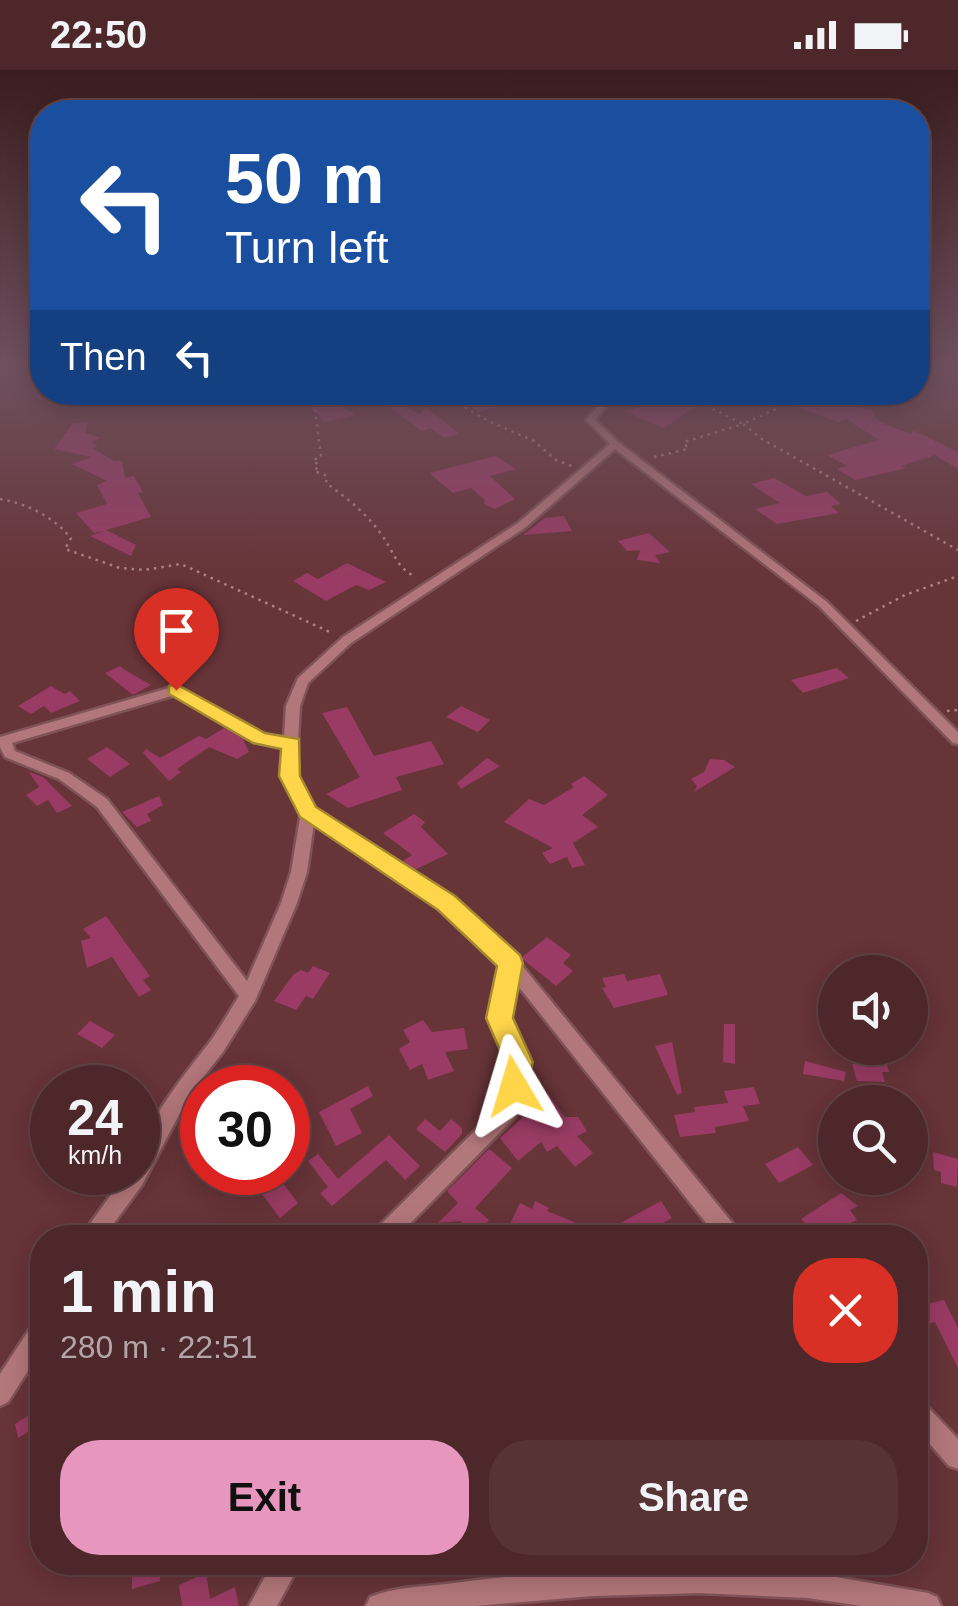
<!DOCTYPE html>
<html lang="en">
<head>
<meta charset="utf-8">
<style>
  body { margin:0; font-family:Helvetica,sans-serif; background:#573336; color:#f1f3f6; height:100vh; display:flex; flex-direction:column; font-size:38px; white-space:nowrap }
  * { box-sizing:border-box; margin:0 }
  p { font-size:32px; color:#b3a5a8 }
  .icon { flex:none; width:55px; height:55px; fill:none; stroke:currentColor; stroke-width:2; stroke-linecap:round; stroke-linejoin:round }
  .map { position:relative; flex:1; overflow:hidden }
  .panel { position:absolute; left:30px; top:1155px; width:898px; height:350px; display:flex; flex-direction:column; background:#4d272a; border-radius:40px; box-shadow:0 5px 25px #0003,0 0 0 2px #644447 }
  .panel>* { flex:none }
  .guide { position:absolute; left:30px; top:30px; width:900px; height:305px; border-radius:40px; box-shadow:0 5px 25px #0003,0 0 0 2px #644447; background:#1a4fa0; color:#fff; overflow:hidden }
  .tools { position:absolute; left:818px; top:885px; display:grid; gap:20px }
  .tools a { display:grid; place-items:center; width:110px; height:110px; border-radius:50%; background:#4d272a; box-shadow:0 5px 25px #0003,0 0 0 2px #644447; font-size:50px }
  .speed { position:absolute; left:30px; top:995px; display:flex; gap:20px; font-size:50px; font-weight:700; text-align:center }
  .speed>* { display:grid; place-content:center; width:130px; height:130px; border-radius:50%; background:#4d272a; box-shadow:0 5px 25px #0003,0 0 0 2px #644447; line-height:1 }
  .speed small { font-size:25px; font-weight:400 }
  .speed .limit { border:15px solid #d22; background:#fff; color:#111 }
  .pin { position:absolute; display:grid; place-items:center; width:85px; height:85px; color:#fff; margin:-102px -42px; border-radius:50% 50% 50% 0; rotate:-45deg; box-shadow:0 0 10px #0007 }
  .pin .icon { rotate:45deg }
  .me { position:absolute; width:110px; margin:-55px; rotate:353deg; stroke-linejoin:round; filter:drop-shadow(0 0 8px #0008) }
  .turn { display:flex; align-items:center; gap:35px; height:210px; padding:0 30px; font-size:45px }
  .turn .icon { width:130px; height:130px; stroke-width:2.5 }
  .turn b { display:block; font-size:70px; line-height:85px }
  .then { display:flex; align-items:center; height:95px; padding:0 30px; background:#0003; gap:20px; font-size:38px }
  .round { display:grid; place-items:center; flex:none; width:105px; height:105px; border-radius:40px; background:#573336 }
  .summary { display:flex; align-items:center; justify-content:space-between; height:170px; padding:0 30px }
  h1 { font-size:60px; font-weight:700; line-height:75px }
  .primary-button { display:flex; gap:20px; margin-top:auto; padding:20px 30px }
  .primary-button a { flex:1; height:115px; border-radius:40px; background:#e797bd; color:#111; font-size:40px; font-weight:700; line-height:115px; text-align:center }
  .primary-button a+a { background:#573336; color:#f1f3f6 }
  .status { display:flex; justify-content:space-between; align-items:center; height:70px; padding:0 50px; background:#4d272a; direction:ltr }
  .status svg { height:28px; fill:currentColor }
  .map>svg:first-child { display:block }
  .building { fill:#993b64 }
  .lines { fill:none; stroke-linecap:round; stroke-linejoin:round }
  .street-casing { stroke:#7f5357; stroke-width:5 }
  .path { stroke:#ae8486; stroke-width:2.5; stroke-dasharray:2.5 5; stroke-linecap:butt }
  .street { fill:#b2777a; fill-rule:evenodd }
  .route { fill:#ffd54a; stroke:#a68a30; stroke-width:2.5 }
</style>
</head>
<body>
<div class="status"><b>22:50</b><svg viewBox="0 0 49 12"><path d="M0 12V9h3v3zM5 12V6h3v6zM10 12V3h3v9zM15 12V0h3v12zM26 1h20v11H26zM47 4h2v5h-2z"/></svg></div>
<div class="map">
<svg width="958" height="1536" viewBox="0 0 958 1536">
  <rect width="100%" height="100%" fill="#673438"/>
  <!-- building -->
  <path class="building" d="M450 322H491L494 338 478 342Z
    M754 322H820L816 327 875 341V348L887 355 911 364 913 360 958 382V399L935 385 901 396 906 398 855 410 837 399 847 396 827 385 879 370 846 349 838 352Z
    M716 323 664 358 623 341 663 332 670 334Z
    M323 329 335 333 356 345 325 352 307 333Z
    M390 330 420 344 426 337 460 364 444 367 430 358 422 361 387 335Z
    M88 352 85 363 101 368 91 373 98 375 93 378 114 391H122L125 408 134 406 143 422 138 423 151 447 106 460 136 475 131 486 90 466 104 461 94 463 76 443 107 434 97 415 107 411 72 394 91 387 54 379 73 353Z
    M495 386 516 399 490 406 515 429 495 439 484 434 485 430 471 418 453 423 429 403Z
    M774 408 806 426 827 422 841 434 831 436 839 443 777 454 755 439 780 433 751 414Z
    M564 446 572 461 523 465 545 448Z
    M649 463 670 482 655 485 660 493 637 490 640 480 627 481 618 471Z
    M347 493 386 512 369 520 356 515 326 531 293 511 307 503 318 509Z
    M120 596 125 600 151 615 133 625 105 603Z
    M837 598 849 608 803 623 791 610Z
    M51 616 64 624 70 621 80 631 51 643 44 636 31 644 18 636Z
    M461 636 490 650 478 662 446 647Z
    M347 637 374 686 431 671 444 694 396 707 402 720 348 738 326 724 360 707 322 643Z
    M224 658 243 669 249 682 237 689 209 677 177 699 181 702 169 711 143 683 146 679 160 688 199 666 206 669Z
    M107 677 130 694 110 707 87 689Z
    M487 688 500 696 461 719 457 713Z
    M710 689 724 690 735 697 694 722 697 716 691 709 704 702Z
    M29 702 43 707 72 736 57 743 48 730 37 736 26 725 39 717Z
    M584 706 608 725 582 745 598 757 573 773 585 795 572 798 567 787 550 794 542 783 553 778 504 752 529 729 544 735 574 717 571 714Z
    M159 726 163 735 147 744 151 751 137 757 122 742Z
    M414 744 425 752 421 757 448 784 414 800 403 791 412 785 383 763Z
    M106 846 150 906 143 910 151 920 139 927 112 887 87 898 81 871 91 868 83 859Z
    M547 867 571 885 563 893 573 901 556 916 521 888Z
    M313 896 330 903 313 929 306 926 296 940 274 931 294 904 301 900 308 903Z
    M624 904 627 911 660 904 668 925 614 938 602 918 606 917 602 908Z
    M423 950 432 962 464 958 468 979 445 982 454 1001 428 1010 422 994 410 1000 399 979 410 972 403 960Z
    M90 951 115 965 102 978 77 964Z
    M724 954H735V994L723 992Z
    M672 972 682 1023 677 1025 655 976Z
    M854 978H882L889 1002H882L885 1012 857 1011 852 994H859Z
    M805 991 846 1002 844 1011 803 1004Z
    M368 1016 373 1026 350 1039 362 1063 336 1076 319 1042Z
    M754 1017 760 1034 743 1036 749 1051 715 1057 716 1063 680 1067 674 1045 695 1042 694 1037 728 1033 724 1021Z
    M548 1024 565 1047H578L587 1061 577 1066 593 1083 575 1097 557 1076 547 1082 541 1072 518 1091 500 1068Z
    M425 1049 440 1061 451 1049 462 1058V1064L445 1082 416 1059Z
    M389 1065 420 1096 405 1110 386 1090 332 1136 320 1123 328 1117 308 1091 318 1084 338 1109Z
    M798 1077 813 1095 779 1113 765 1094Z
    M489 1079 512 1098 475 1138 489 1150 476 1165 460 1151 438 1153 458 1133 447 1121Z
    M933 1082 958 1089 957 1117 941 1113V1102L934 1100Z
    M274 1102 298 1133 280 1148 256 1116Z
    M841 1123 858 1136 850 1140 857 1150 848 1154 858 1168H816L801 1149Z
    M535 1131 549 1138 547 1141 584 1156 595 1168H503L520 1133 532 1139Z
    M661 1131 672 1148 637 1168H620L613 1157Z
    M944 1230 958 1258V1298L935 1252 928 1254 919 1236Z
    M42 1337V1385L40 1386 31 1360 18 1368 15 1354Z
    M132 1492H160V1511L132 1519Z
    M206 1503 210 1529 235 1517 239 1536H182L179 1515Z"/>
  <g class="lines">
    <!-- street casing -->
    <g class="street-casing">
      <path id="street" d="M609 322H618L595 350 618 372 827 532 958 662V674L953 673 819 536 615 379 526 457 351 573 308 613 300 636 296 706 313 739 452 829 516 888 739 1161 742 1168H718L515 912 509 948 528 992 516 1046 396 1168H371L374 1161 500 1036 510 992 491 948 501 895 440 837 314 753 307 802 297 833 255 931 223 982 190 1024 142 1115 103 1168H80L127 1102H138C138 1059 183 1007 209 973 220 958 229 942 239 926L97 737 59 709 5 687 0 677V667L176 616 263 665 284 668 286 636 298 608 343 567 518 453 610 374 586 350ZM175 625 255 672 284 677 282 706 301 742 291 802 281 833 247 911 107 729 69 703 15 681 12 673Z
        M42 1249V1279L8 1332 0 1336V1304L34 1252Z
        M915 1328 923 1332 958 1369V1399L949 1396 915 1357Z
        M273 1492H301L277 1536H249Z
        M647 1498 754 1499 807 1502 928 1523 937 1527 941 1536H862L807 1528 700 1523 593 1526 475 1536H366L370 1527C393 1517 421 1517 446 1514 513 1505 579 1500 647 1498Z"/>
    </g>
    <!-- path -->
    <path class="path" d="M301 322 315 338 321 387 313 390 319 396 314 401 327 406 326 413C347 428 366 443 381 464 394 481 395 497 416 507
      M439 322 488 351 534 371 556 390 572 396
      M679 322 743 354 776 339 741 322
      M832 322 836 327
      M654 387 688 379 684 372 743 354 762 369 958 480
      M0 429C28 434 52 446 71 468L65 479 120 498 144 500 181 494 332 563
      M856 551 905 525 958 506
      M947 641 958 640"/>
    <!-- street -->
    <use href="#street" class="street"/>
  </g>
  <!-- sky -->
  <linearGradient id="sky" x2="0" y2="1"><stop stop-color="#391d1f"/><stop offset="0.58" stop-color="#6e505e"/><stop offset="1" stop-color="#6e505e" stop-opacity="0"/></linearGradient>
  <rect width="958" height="508" fill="url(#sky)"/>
  <!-- route -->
  <path class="route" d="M176 614 265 663 299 669 300 706 316 737 455 826 520 885 523 893 513 948 533 992 524 1025 514 1028 504 1025 500 1016 505 992 486 948 497 896 438 840 300 747 279 706 281 679 253 673 169 624V616Z"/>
</svg>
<div class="tools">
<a><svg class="icon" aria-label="sound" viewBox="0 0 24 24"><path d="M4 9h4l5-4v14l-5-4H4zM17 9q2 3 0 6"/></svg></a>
<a><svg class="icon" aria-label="search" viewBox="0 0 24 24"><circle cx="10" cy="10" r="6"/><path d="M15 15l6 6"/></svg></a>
</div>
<div class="speed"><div>24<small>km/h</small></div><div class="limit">30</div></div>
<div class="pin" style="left:176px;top:620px;background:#d93025"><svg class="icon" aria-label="arrive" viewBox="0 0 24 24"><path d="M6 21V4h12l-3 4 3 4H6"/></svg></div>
<svg class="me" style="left:514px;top:1016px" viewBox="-20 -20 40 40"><path d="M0-17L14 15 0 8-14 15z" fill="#ffd54a" stroke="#fff" stroke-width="4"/></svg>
<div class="guide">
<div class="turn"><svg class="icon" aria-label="left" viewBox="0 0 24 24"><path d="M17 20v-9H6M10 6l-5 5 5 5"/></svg><div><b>50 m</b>Turn left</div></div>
<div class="then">Then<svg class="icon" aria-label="left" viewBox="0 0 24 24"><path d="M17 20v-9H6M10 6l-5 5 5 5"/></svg></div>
</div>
<section class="panel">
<div class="summary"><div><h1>1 min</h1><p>280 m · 22:51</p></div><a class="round" style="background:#d93025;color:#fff"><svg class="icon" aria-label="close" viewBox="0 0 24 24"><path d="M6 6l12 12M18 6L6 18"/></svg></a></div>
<div class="primary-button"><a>Exit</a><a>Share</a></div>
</section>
</div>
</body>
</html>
